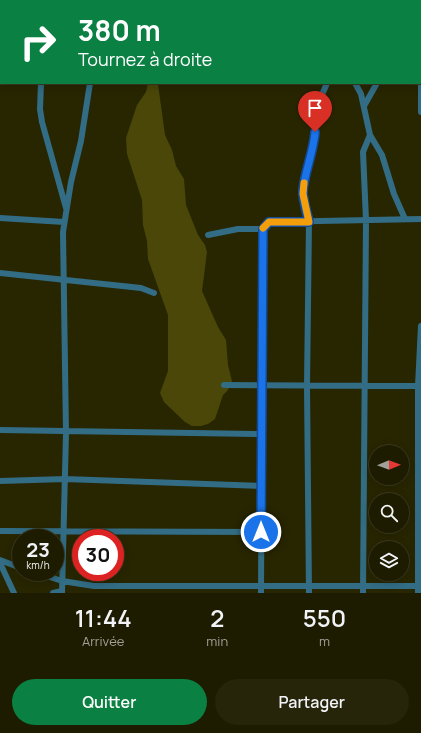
<!DOCTYPE html>
<html lang="fr">
<head>
<meta charset="utf-8">
<style>
  body { margin:0; font-family:Manrope,sans-serif; background:#26250a; color:#f1f3f6; height:100vh; display:flex; flex-direction:column; font-size:15px; white-space:nowrap }
  * { box-sizing:border-box; margin:0 }
  p { font-size:13px; color:#a1a199 }
  .icon { flex:none; width:22px; height:22px; fill:none; stroke:currentColor; stroke-width:2; stroke-linecap:round; stroke-linejoin:round }
  .map { position:relative; height:593px; overflow:hidden }
  .sheet { display:flex; flex-direction:column; background:#1e1c00; flex:1 }
  .sheet>* { flex:none }
  .guide { position:absolute; left:0px; top:0px; width:421px; height:84px; box-shadow:0 2px 10px #0003,0 0 0 1px #3c3a22; background:#0b8043; color:#fff; overflow:hidden }
  .needle { width:26px; rotate:89deg }
  .tools { position:absolute; left:369px; top:445px; display:grid; gap:8px }
  .tools a { display:grid; place-items:center; width:40px; height:40px; border-radius:50%; background:#1e1c00; box-shadow:0 2px 10px #0003,0 0 0 1px #3c3a22; font-size:20px }
  .speed { position:absolute; left:12px; top:529px; display:flex; gap:8px; font-size:20px; font-weight:700; text-align:center }
  .speed>* { display:grid; place-content:center; width:52px; height:52px; border-radius:50%; background:#1e1c00; box-shadow:0 2px 10px #0003,0 0 0 1px #3c3a22; line-height:1 }
  .speed small { font-size:10px; font-weight:400 }
  .speed .limit { border:6px solid #d22; background:#fff; color:#111 }
  .pin { position:absolute; display:grid; place-items:center; width:34px; height:34px; color:#fff; margin:-41px -17px; border-radius:50% 50% 50% 0; rotate:-45deg; box-shadow:0 0 4px #0007 }
  .pin .icon { rotate:45deg }
  .me { position:absolute; width:44px; margin:-22px; rotate:0deg; stroke-linejoin:round; filter:drop-shadow(0 0 3px #0008) }
  .turn { display:flex; align-items:center; gap:14px; height:84px; padding:0 12px; font-size:18px }
  .turn .icon { width:52px; height:52px; stroke-width:2.5 }
  .turn b { display:block; font-size:28px; line-height:34px }
  .eta { display:flex; justify-content:space-evenly; align-items:center; height:68px; text-align:center }
  .eta b { font-size:24px; font-weight:600; line-height:28px }
  .cta { display:flex; gap:8px; margin-top:auto; padding:8px 12px }
  .cta a { flex:1; height:46px; border-radius:24px; background:#0b8043; color:#fff; font-size:16px; font-weight:600; line-height:46px; text-align:center }
  .cta a+a { background:#26250a; color:#f1f3f6 }
  .map>svg:first-child { display:block }
  .green { fill:#4a4708 }
  .lines { fill:none; stroke-linecap:round; stroke-linejoin:round }
  .street { stroke:#326d85; stroke-width:6 }
  .route-casing { stroke:#114b97; stroke-width:10 }
  .route { stroke:#1a73e8; stroke-width:7 }
  .slow { stroke:#f59e0b; stroke-width:7 }
</style>
</head>
<body>
<div class="map">
<svg width="421" height="593" viewBox="0 0 421 593">
  <rect width="100%" height="100%" fill="#282600"/>
  <!-- green -->
  <path class="green" d="M148 83 158 84 165 135 172 150 176 166 184 179 186 205 198 235 205 245 207 252 202 291 218 327 226 340 228 365 232 381 228 390 223 395 215 419 208 424 201 426H192L185 422 164 402 160 393 168 371V315L148 259 147 241 143 225 142 200 127 154 126 138 137 105 146 92Z"/>
  <g class="lines">
    <!-- street -->
    <path class="street" d="M17 0 18 1
      M67 0V1
      M308 0 311 1
      M116 1 117 0
      M421 80V112
      M41 83 40 109 42 122 66 208
      M355 83 361 94 370 135 382 155 394 194 405 219
      M364 106 377 83
      M0 218 64 222
      M208 235 238 229H263
      M0 273 141 288 154 293
      M224 385 421 386
      M0 430 262 434
      M0 481 65 479 261 486
      M0 531 261 532
      M0 560 21 568
      M0 563 14 593
      M35 572 62 581 94 586H421
      M53 593 62 591
      M62 593 66 433 63 232 71 182 81 141 90 83
      M261 593 263 229 269 222 421 219
      M309 593 307 386 309 222 303 194 314 144 316 109 327 83
      M363 593 366 220 363 152 370 135
      M418 593V386L421 326"/>
  </g>
  <g class="lines">
    <!-- route casing -->
    <g class="route-casing">
      <path id="route" d="M261 532 263 229 269 222H309C307 213 304 204 303 194 302 180 314 151 315 132"/>
    </g>
    <!-- route -->
    <use href="#route" class="route"/>
    <!-- slow -->
    <path class="slow" d="M263 228 269 222H309L303 194 304 183"/>
  </g>
</svg>
<div class="tools">
<a><svg class="needle" viewBox="-14 -14 28 28"><path d="M0-13l5 13h-10z" fill="#e53935"/><path d="M0 13l5-13h-10z" fill="#a1a199"/></svg></a>
<a><svg class="icon" aria-label="search" viewBox="0 0 24 24"><circle cx="10" cy="10" r="6"/><path d="M15 15l6 6"/></svg></a>
<a><svg class="icon" aria-label="layers" viewBox="0 0 24 24"><path d="M12 4l9 5-9 5-9-5zM3 14l9 5 9-5"/></svg></a>
</div>
<div class="speed"><div>23<small>km/h</small></div><div class="limit">30</div></div>
<div class="pin" style="left:315px;top:132px;background:#d93025"><svg class="icon" aria-label="arrive" viewBox="0 0 24 24"><path d="M6 21V4h12l-3 4 3 4H6"/></svg></div>
<svg class="me" style="left:261px;top:532px" viewBox="-20 -20 40 40"><circle r="17" fill="#1a73e8" stroke="#fff" stroke-width="3"/><path d="M0-11L8 9 0 5-8 9z" fill="#fff"/></svg>
<div class="guide">
<div class="turn"><svg class="icon" aria-label="right" viewBox="0 0 24 24"><path d="M7 20v-9h11M14 6l5 5-5 5"/></svg><div><b>380 m</b>Tournez à droite</div></div>
</div>
</div>
<section class="sheet">
<div class="eta">
<div><b>11:44</b><p>Arrivée</p></div>
<div><b>2</b><p>min</p></div>
<div><b>550</b><p>m</p></div>
</div>
<div class="cta"><a>Quitter</a><a>Partager</a></div>
</section>
</body>
</html>
